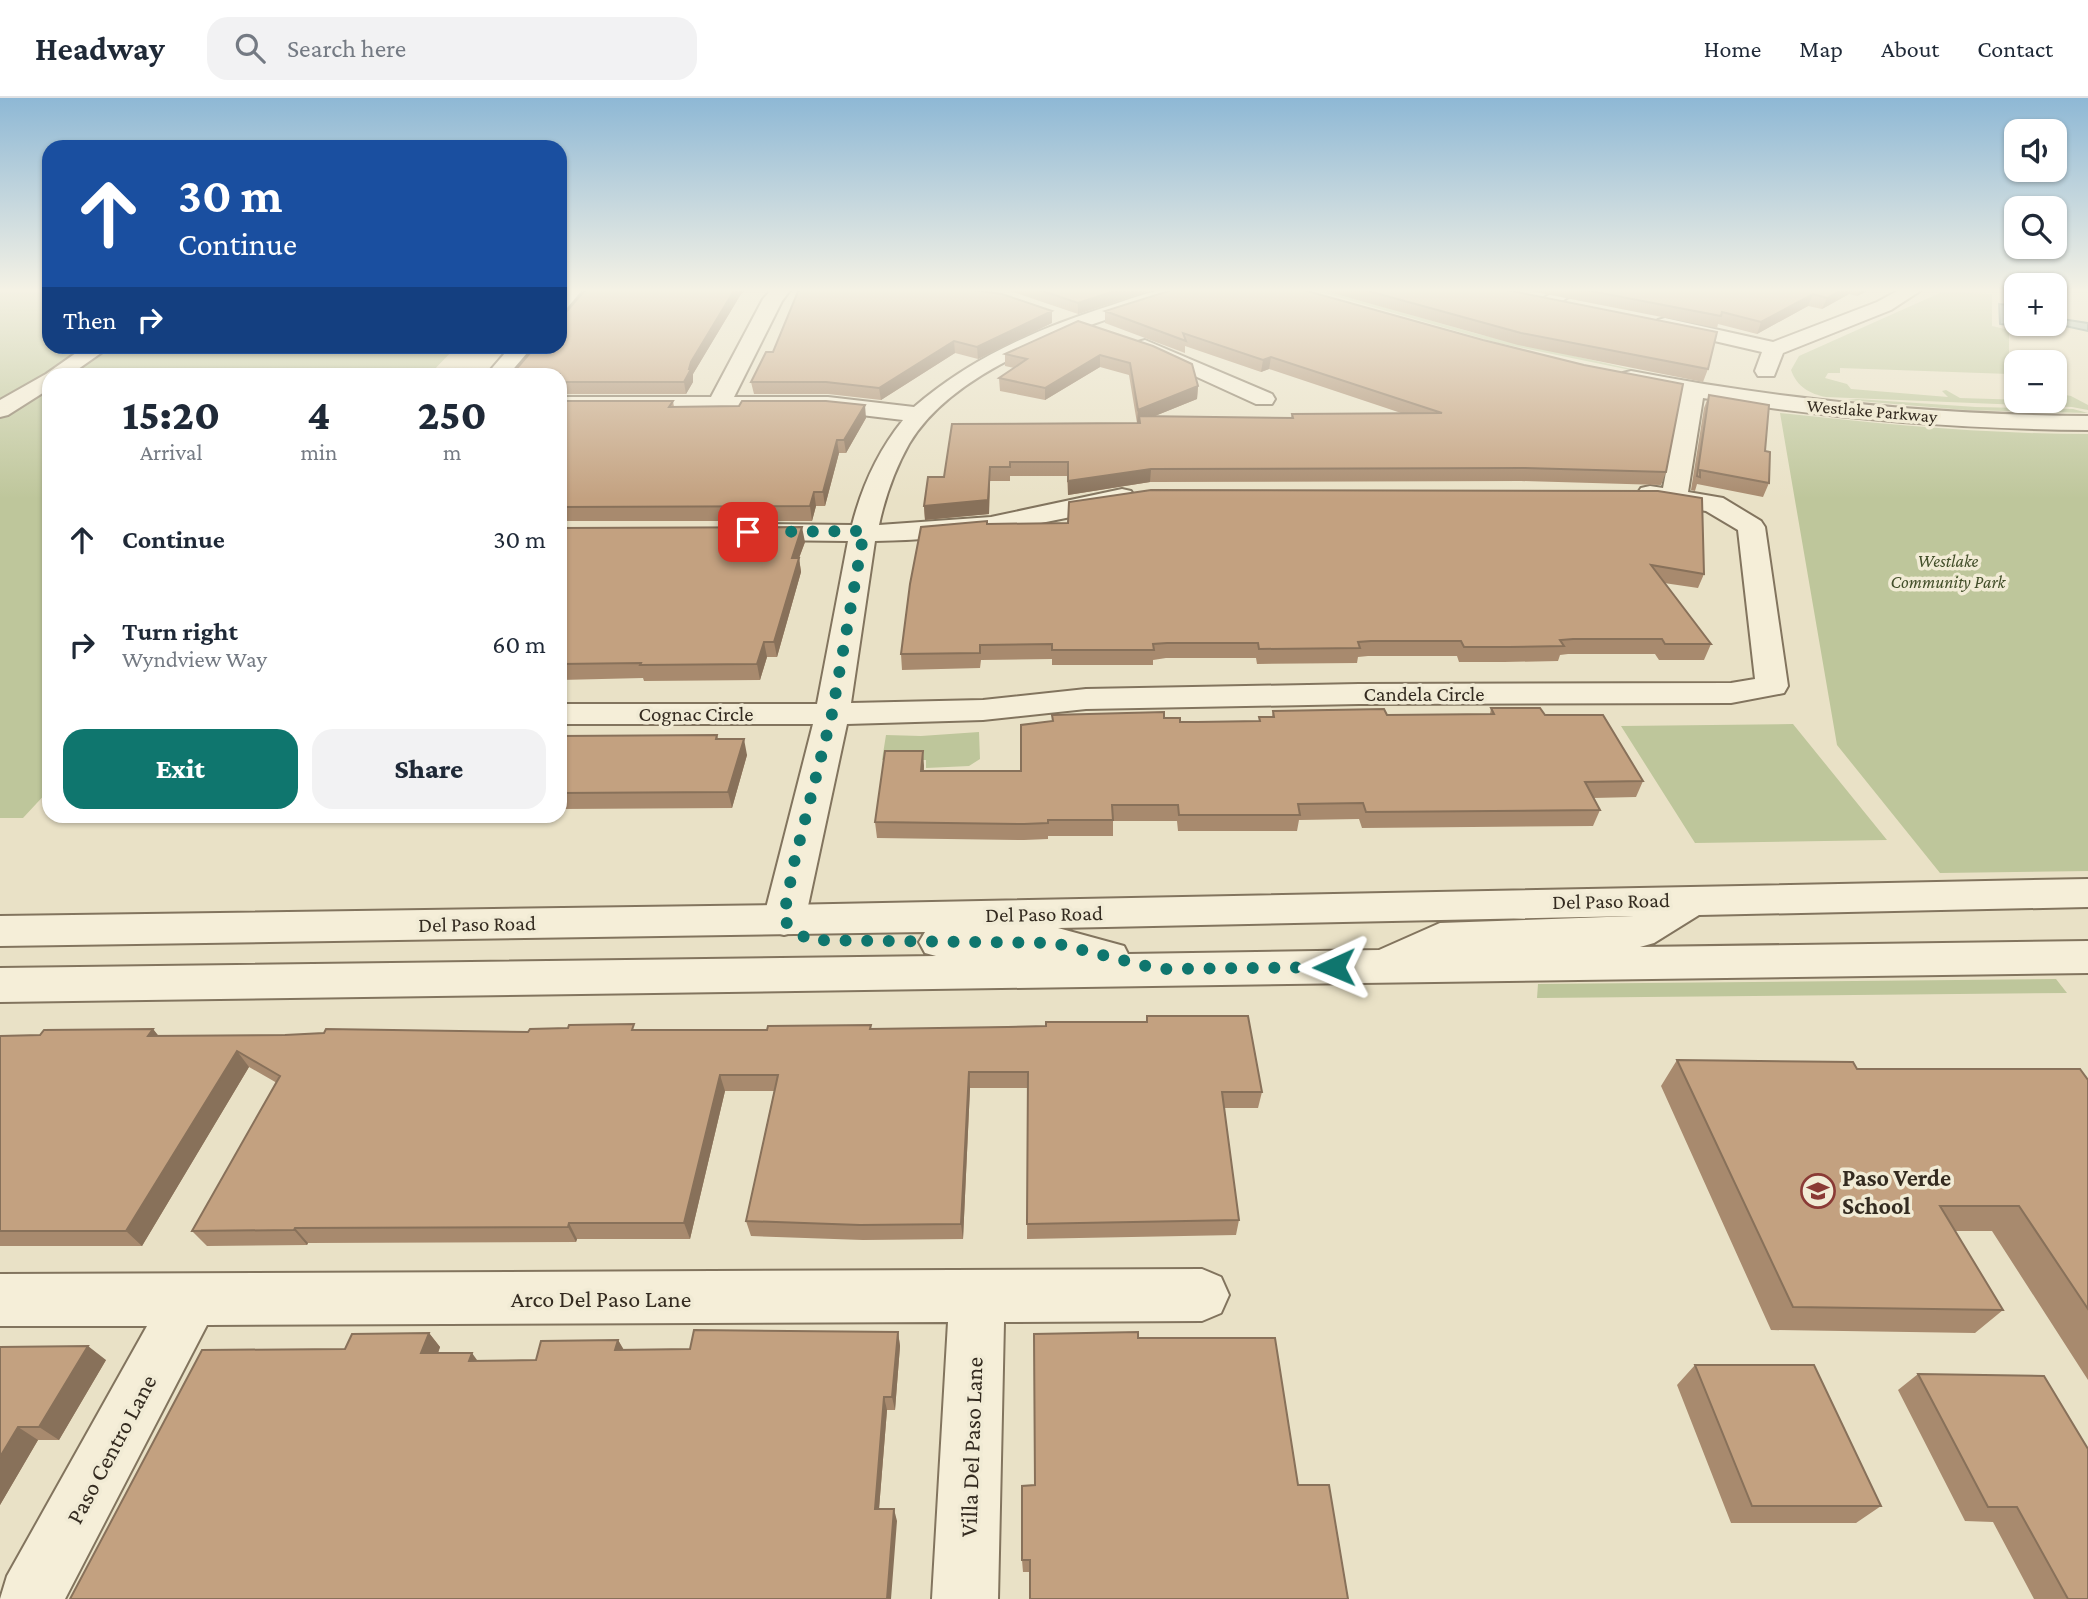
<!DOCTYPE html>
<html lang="en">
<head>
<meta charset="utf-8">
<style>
  body { margin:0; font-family:"Crimson Pro",serif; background:#f2f2f3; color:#1f2937; height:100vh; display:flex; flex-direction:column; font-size:26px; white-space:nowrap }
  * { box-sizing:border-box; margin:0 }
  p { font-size:23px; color:#747a83 }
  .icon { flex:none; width:38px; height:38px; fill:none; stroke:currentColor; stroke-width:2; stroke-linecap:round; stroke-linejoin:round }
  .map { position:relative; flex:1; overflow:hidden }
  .details { position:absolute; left:42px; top:270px; width:525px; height:455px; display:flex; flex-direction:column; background:#fff; border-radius:21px; box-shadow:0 2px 5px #0004 }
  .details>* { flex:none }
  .top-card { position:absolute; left:42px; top:42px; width:525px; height:214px; border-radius:21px; box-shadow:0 2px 5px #0004; background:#1a4fa0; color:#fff; overflow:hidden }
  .tools { position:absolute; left:2004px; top:21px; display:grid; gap:14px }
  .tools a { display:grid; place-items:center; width:63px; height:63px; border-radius:14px; background:#fff; box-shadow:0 2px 5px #0004; font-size:35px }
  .pin { position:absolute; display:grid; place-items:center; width:60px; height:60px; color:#fff; margin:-30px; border-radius:14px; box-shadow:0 4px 10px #0006 }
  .me { position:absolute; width:77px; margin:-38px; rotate:269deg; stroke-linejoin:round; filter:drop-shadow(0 0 5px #0008) }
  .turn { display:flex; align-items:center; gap:24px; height:147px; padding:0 21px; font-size:32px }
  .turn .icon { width:91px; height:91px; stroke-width:2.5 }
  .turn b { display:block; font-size:49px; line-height:60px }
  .then { display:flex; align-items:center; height:66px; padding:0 21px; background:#0003; gap:14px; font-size:26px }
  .eta { display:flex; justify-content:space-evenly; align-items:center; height:119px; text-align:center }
  .eta b { font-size:42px; font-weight:800; line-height:49px }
  .primary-button { display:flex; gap:14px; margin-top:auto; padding:14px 21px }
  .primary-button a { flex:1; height:80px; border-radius:21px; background:#0f766e; color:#fff; font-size:28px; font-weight:800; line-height:80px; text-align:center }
  .primary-button a+a { background:#f2f2f3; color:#1f2937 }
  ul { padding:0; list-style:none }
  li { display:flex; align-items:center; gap:21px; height:105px; padding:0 21px }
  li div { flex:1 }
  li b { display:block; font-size:26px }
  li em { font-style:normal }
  header { display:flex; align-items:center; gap:42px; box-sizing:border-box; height:98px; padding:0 35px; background:#fff; border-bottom:2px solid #e0e1e3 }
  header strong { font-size:33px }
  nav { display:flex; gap:38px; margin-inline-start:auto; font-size:24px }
  .search { width:490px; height:63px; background:#f2f2f3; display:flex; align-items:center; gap:18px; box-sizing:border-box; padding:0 24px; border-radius:21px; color:#747a83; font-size:26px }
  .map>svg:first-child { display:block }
  .green { fill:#bec69b }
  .water { fill:#a7bdb8; stroke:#6f8a85; stroke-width:2 }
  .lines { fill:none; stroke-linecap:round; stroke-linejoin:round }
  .minor-casing { stroke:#82745e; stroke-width:4 }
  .tertiary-casing { stroke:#82745e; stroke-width:4 }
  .minor { fill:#f5eed8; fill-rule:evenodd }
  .tertiary { fill:#f5eed8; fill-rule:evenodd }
  .wall { fill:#a88a6e }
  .shaded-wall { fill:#88715a }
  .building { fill:#c3a180; stroke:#88715a; stroke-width:2 }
  .route { stroke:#0f766e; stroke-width:12; stroke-dasharray:0 21.6 }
  .labels { text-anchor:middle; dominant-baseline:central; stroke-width:7; stroke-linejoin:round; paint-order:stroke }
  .far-street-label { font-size:18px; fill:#342b20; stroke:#f1ebd5 }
  .far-park-label { font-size:18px; font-style:italic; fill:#424e29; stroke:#f1ebd5 }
  .street-label { font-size:21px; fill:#342b20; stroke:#f1ebd5 }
  .near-poi-label { font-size:24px; font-weight:bold; fill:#342b20; stroke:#f1ebd5; text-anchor:start }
  .near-street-label { font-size:24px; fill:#342b20; stroke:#f1ebd5 }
</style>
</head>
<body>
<header>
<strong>Headway</strong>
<div class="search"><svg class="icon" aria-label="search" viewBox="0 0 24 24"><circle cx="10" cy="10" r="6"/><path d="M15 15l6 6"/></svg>Search here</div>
<nav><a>Home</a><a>Map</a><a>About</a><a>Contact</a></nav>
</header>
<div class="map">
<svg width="2088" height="1501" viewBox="0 0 2088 1501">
  <rect width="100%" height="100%" fill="#e9e1c6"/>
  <!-- green -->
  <path class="green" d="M0 191H49V248L456 249 430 276H49V692L23 720H0Z
    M1310 191H1321L1478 236 1684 283 1498 245Z
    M1942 194 1992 196V228L2009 232V276L1840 270V275H1828L1825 280 1847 286 1851 291 1948 299 1942 293 1946 292 1960 300 2054 303 2057 301 2055 295 2071 298 2088 307V312L2072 309 1826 299C1810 296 1797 289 1791 272L1799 258Z
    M1857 301 1976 309 2073 311 2088 315 1965 312 1847 302Z
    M1780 315C1882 326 1985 336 2088 336V773L1940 775 1837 647Z
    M1793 626 1887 742 1695 745 1621 628Z
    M979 634 980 661 969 668 926 670V662H882L886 637 921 638Z
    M2056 881 2067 895 1537 900 1538 886Z"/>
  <!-- water -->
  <path class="water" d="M1999 206 2016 208V226H2054L2055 220 2088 225V233L2056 226V234L2000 226Z"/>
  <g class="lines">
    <!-- minor casing -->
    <g class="minor-casing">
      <path id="minor" d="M564 191H583L567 210 560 212V195Z
        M772 191H791L782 203 734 299H828L914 309C972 259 1039 230 1112 207 1138 198 1162 189 1189 191L1187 195C1099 224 959 262 909 346 895 371 885 399 879 427L991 419 1122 391 1131 393 1135 399 1131 405C1047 426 963 442 875 443L851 605 983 602 1086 591 1359 586 1731 585 1755 581 1738 432 1706 413 1650 404 1641 402 1637 396 1641 390 1650 388 1663 390 1681 296 1623 285 1620 280 1623 275 1631 273C1782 302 1934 317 2088 318V332C1958 331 1831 321 1703 300L1688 394 1723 400 1761 423 1765 429 1788 588 1784 595 1731 605 1359 606 1086 611 983 622 847 626 805 822 799 833 784 837 769 833 763 822 813 626H560V606H817L848 443 751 442 741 440 737 434 741 428 751 426 852 427C862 388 878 353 903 322L828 313H560V299H711L763 201Z
        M1558 191H1580L1552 210H1538L1535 206Z
        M1901 191H1923L1891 212 1783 255 1774 278H1758L1755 273 1762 254 1658 230 1655 226 1658 222 1665 220 1773 244 1877 204Z
        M1145 242 1272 296 1275 301 1272 306H1256L1138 252 1135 248 1138 244Z
        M86 248H111L71 276H49V291L8 317 0 319V302L46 276Z
        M511 248H533L509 276H487Z
        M1202 1171 1221 1179 1229 1197 1221 1215 1202 1223 1004 1224 998 1501H932L948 1224 207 1227 65 1501H0L7 1478 147 1228H0V1176Z"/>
    </g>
    <!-- tertiary casing -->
    <g class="tertiary-casing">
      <path id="tertiary" d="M2088 781V809L1699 817 1654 845 1640 849 2088 843V875L0 904V870L936 858 925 855 919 844 925 834 0 848V818L784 807ZM1634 818 1440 825 1379 852 1128 856 1124 848 1058 830Z"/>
    </g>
    <!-- minor -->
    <use href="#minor" class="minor"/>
    <!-- tertiary -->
    <use href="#tertiary" class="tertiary"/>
  </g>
  <!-- wall -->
  <path class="wall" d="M586 191H748L741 196 693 276V284L686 296H560V276Z
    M990 191H1155L1078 216 1007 192Z
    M1175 191 1666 374 1661 387 1521 383 1150 384 1068 397 1067 378H1010V383H990L989 416 925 422 924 408 944 379 1137 325 1129 277 1100 269 1045 302 1000 293 999 280 1014 270 1005 268V256L1078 223 1198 288 1197 301 1155 318 1291 320 1292 316 1401 315 1269 271 1261 274 1185 248V255L1105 225V213Z
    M1318 191H1502L1708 271 1703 284 1518 247Z
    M1520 191H1871L1857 198 1849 196 1822 211 1808 208 1757 236 1718 226 1717 230Z
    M1052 225 978 261 955 255 881 302 828 296H754L751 284 773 254Z
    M1709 297 1765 353 1769 385 1763 399 1697 386 1695 393 1691 392 1704 310Z
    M560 303H673L674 309 866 320 846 355H839L825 408H816L812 423H560Z
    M1658 393 1704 476 1698 490 1664 485 1711 546 1704 562H1659L1655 556H1568L1560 557 1558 563 1504 564H1459L1457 558H1368L1358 559 1357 565 1257 566 1256 560H1166L1153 562V567H1052V561L981 562 980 570 902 572 901 556 987 426 1068 425Z
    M560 430 805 444 799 460 801 474 777 559H767L760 582 644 583 643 580 560 582Z
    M1491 610 1545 617 1643 683 1636 699 1593 700 1600 712 1593 728 1362 730 1359 721 1299 722 1297 733H1178L1177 723H1113V738H1048V741L1024 742 877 740 875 724 924 668V673H1021L1164 620 1180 624H1197L1259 623V619H1272L1273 613 1387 617 1490 616Z
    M717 637 718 641 747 657 732 710 560 711V638Z
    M237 718H313L310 723H240Z
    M404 718H481L477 724H407Z
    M1147 918 1262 994 1258 1010H1224L1239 1122 1236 1137 1027 1141 1028 990H970L963 1141 863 1142 751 1138 746 1123 774 993H725L690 1141H577L576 1144 308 1145 307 1147 207 1148 192 1133 277 985 249 969 142 1148H0V938L40 937 153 931 158 938 528 934 636 932H767L871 927V931L1046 928 1146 924Z
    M1677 962 2088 982V1282L1992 1133H1955L2003 1212 1975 1235 1771 1232 1661 988Z
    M898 1234 900 1248 895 1312H887L879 1411 897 1423 345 1251 429 1235 440 1249 438 1255 478 1263 536 1262 618 1242 624 1252 690 1251Z
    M1138 1234 1030 1474H1023L1022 1462 1035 1387Z
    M0 1249 106 1262 59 1342H38L0 1407Z
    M1695 1267 1881 1408 1856 1425H1731L1677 1287Z
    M1918 1276 2088 1501H2034L1993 1424 1965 1423 1898 1292Z"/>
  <!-- shaded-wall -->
  <path class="shaded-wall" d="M735 191H748L741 196 693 276V284L686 296 684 284 691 264Z
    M1121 191H1155L1078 216V205Z
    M1843 191H1851L1849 196 1822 211 1827 200Z
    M1860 191H1871L1857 198Z
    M1813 196 1808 208 1757 236 1761 224Z
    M1052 213V225L978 261 977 249Z
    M954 243 955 255 881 302 879 290Z
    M1100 257V269L1045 302V290Z
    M1271 259 1269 271 1261 274 1263 262Z
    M1198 288 1197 301 1140 324 1139 318V325H1137L1138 312Z
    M865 307 866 320 846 355 844 342Z
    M837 342 839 355 825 408 823 394Z
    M990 369 989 416 925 422 924 408Z
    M1151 371 1150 384 1068 397V383Z
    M814 394 816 408 812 423 810 408Z
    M802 429 805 444 799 460 801 474 777 559 774 544 792 460Z
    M764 544 767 559 760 582 757 566Z
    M744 641 747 657 732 710 728 694Z
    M923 653 924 668 922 688 921 673Z
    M307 718H313L310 723Z
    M474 718H481L477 724Z
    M153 931 166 947 148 938Z
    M237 953 249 969 142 1148 126 1133Z
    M969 974 970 990 963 1141 961 1126Z
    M720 977 725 993 690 1141 684 1125Z
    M569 1125 577 1141 576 1144 568 1129Z
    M295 1130 308 1145 307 1147 294 1132Z
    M898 1234 900 1248 895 1312 892 1299Z
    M429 1235 440 1249 433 1269 421 1255Z
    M618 1242 626 1256 615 1252Z
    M88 1248 106 1262 59 1342 39 1329Z
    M472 1255 482 1269 469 1263Z
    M884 1299 887 1312 878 1423 875 1411Z
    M18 1329 38 1342 0 1407V1359Z
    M894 1411 897 1423 891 1501H887Z"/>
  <!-- building -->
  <path class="building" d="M586 191H735L691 264 689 271H691L684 284H560V276H512L536 248H560V221Z
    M799 191H966L1002 196 1052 213 977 249 954 243 879 290 826 284H751L766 254H773Z
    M1037 191H1121L1078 205Z
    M1175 191H1300L1483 242 1584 267 1683 286 1666 374 1525 370 1151 371 1068 383V364H1010V369H990L988 402 924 408 928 379H944L952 326 1140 325 1139 318 1293 320 1292 316 1442 315 1271 259 1263 262 1183 235 1186 243 1105 213Z
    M1361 191H1502L1717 234 1708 271 1521 235Z
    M1580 191H1843L1827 200 1813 196 1761 224 1722 214 1721 218Z
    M1078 223 1153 248 1192 266 1198 288 1138 312 1130 265 1100 257 1045 290 999 280 1027 261 1005 256Z
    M1709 297 1769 307 1765 353 1770 354 1769 385 1700 372V379L1697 378Z
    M560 303H673L669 309 739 308 742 303H826L865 307 844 342H837L823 394H814L810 408 560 409Z
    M1151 392 1658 393 1702 400 1704 476 1651 467 1711 546H1665L1662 541H1573L1560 542 1564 548 1509 549H1464L1461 543H1371L1358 544 1360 550 1259 551 1258 545H1167L1153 546 1154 552H1052V546L980 547V555L901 556 910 486 921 429 987 423V426L1068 425 1069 404Z
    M802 429 792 460H799L774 544H764L757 566 640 567 641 565 560 566V430Z
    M1491 610H1540L1545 617H1603L1643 683 1585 684 1600 712 1366 714 1363 705 1298 706 1300 717H1179L1178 707H1112L1113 722H1048V725L1024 726 875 724 885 653H923L921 673H1021V627L1053 623 1052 617 1164 614V620H1180V624H1197L1260 623 1259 619H1274L1273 613 1384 611 1387 617 1494 616Z
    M717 637 716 641H744L728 694 560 695V638Z
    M1147 918H1248L1262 994H1222L1239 1122 1027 1126 1028 974H969L961 1126 860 1127 746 1123 778 977H720L684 1125H569L568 1129 295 1130 294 1132 192 1133 280 978 237 953 126 1133H0V938L40 937 44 932 153 931 148 938 285 937 324 935 326 931 528 934 530 931 568 930 569 927 634 926 632 932H767L768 928 871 927 870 931 1008 929 1046 928V924H1147Z
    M1677 962 1853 964 1857 971H2080L2088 982V1211L2019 1108H1940L2003 1212 1793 1209Z
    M694 1232 898 1234 892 1299H884L875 1411H894L887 1501H70L202 1252 345 1251 352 1236 429 1235 421 1255H472L469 1263 536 1262 541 1243 618 1242 615 1252 690 1251Z
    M1138 1234V1240H1275L1298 1387H1329L1348 1501H1030V1462H1022V1388L1035 1387 1034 1236Z
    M88 1248 39 1329H18L0 1359V1249Z
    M1695 1267H1814L1881 1408H1752Z
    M1918 1276 2044 1278 2088 1351V1501H2068L2017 1409H1988Z"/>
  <!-- sky -->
  <linearGradient id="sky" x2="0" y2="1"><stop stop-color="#8eb8d5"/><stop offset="0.48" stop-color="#f5f2e5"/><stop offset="1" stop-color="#f5f2e5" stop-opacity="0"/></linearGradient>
  <rect width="2088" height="401" fill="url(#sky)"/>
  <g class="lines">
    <!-- route -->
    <path class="route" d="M748 434 864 433 832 616 794 765 783 822 808 842 1054 845 1158 871 1334 869"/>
  </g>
  <!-- icons -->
  <defs>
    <g id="school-ring" transform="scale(1.75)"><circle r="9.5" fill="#f1ebd5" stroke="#8a3a35" stroke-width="1.5"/><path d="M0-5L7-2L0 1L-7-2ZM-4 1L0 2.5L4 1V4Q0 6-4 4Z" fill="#8a3a35"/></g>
  </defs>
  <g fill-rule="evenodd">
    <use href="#school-ring" x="1818" y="1093"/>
  </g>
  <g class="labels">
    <!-- far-street labels -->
    <g class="far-street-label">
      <text transform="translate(1872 313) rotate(5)">Westlake Parkway</text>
    </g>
    <!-- far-park labels -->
    <g class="far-park-label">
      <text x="1948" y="463">Westlake<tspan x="1948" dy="21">Community Park</tspan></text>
    </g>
    <!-- street labels -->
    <g class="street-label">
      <text x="1424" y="596">Candela Circle</text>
      <text x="696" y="616">Cognac Circle</text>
      <text transform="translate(1611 803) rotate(-1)">Del Paso Road</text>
      <text transform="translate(1044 816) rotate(-1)">Del Paso Road</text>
      <text transform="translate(477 826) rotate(-1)">Del Paso Road</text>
    </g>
    <!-- near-poi labels -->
    <g class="near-poi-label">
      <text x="1842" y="1079">Paso Verde<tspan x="1842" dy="28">School</tspan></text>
    </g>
    <!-- near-street labels -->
    <g class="near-street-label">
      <text x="601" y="1200">Arco Del Paso Lane</text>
      <text transform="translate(971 1349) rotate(-88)">Villa Del Paso Lane</text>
      <text transform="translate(111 1351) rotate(-62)">Paso Centro Lane</text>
    </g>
  </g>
</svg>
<div class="tools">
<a><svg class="icon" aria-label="sound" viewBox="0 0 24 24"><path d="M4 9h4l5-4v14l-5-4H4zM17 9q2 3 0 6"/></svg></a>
<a><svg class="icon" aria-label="search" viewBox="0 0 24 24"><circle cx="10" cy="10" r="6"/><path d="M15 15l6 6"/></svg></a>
<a>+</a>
<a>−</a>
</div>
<div class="pin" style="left:748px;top:434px;background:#d93025"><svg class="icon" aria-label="arrive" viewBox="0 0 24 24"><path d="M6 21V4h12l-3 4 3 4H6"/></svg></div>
<svg class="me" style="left:1334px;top:869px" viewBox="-20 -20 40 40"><path d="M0-17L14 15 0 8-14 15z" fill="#0f766e" stroke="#fff" stroke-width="4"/></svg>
<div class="top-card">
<div class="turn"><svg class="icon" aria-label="ahead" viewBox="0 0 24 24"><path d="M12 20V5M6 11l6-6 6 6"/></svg><div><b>30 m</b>Continue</div></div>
<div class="then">Then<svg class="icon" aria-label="right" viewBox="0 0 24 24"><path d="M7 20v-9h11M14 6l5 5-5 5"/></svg></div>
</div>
<section class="details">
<div class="eta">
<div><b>15:20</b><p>Arrival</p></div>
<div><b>4</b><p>min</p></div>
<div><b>250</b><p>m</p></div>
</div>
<ul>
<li><svg class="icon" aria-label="ahead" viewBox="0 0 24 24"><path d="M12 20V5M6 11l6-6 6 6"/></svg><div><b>Continue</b></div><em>30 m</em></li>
<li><svg class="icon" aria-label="right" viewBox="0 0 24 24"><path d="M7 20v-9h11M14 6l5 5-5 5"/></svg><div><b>Turn right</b><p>Wyndview Way</p></div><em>60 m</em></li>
</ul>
<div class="primary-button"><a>Exit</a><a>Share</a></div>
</section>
</div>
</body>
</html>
